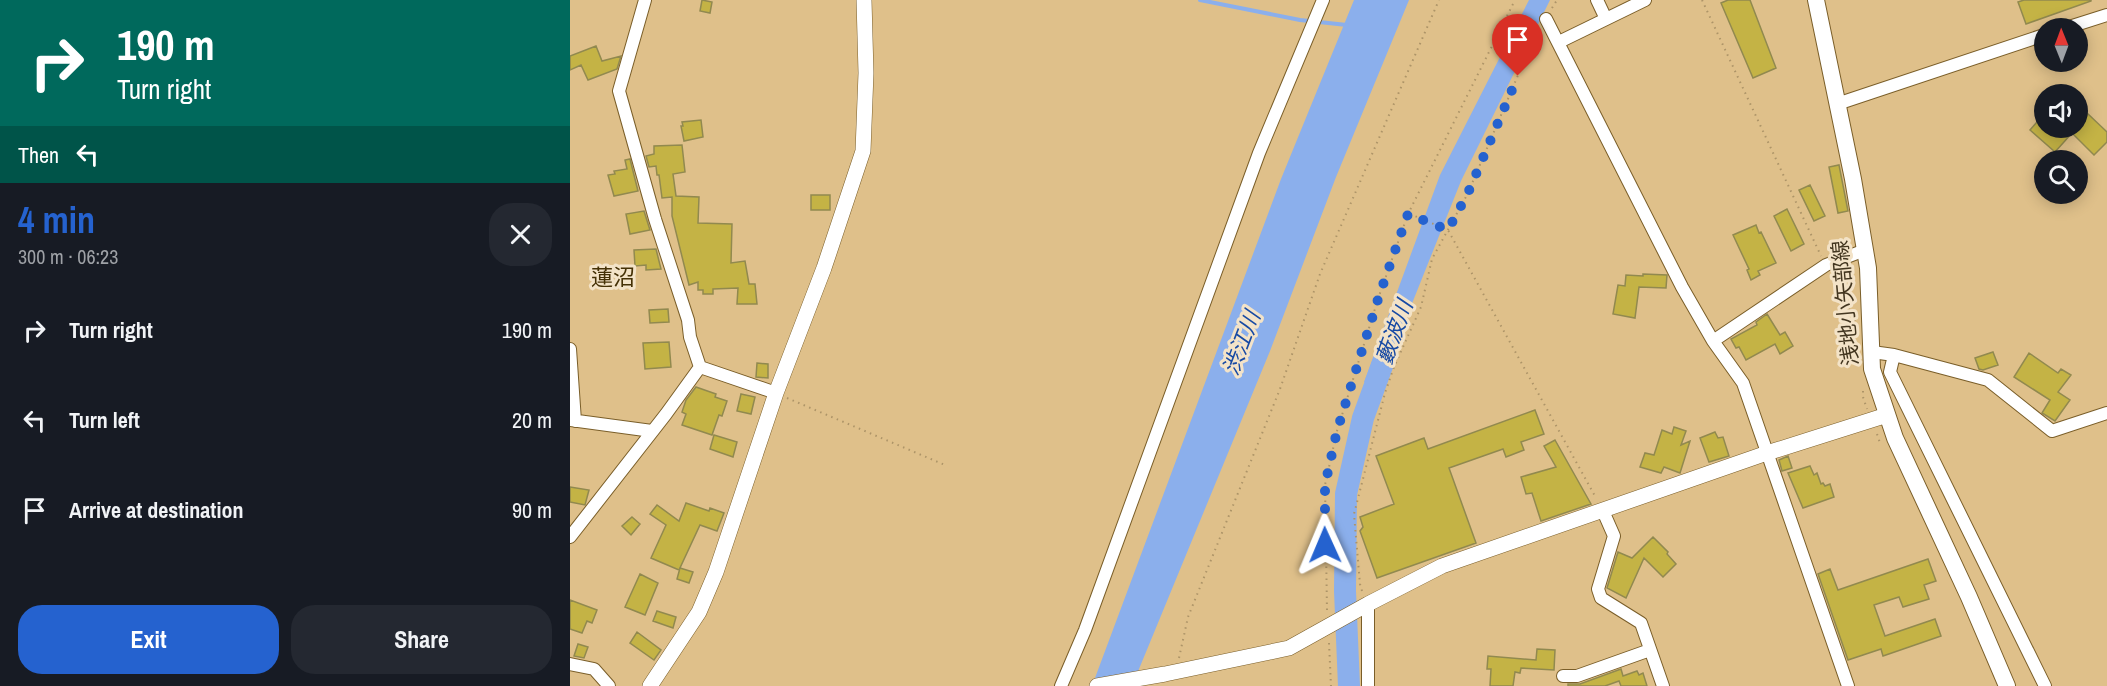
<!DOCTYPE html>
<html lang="en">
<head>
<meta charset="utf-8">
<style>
  body { margin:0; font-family:"Archivo Narrow","Noto Sans JP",sans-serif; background:#242831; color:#f1f3f6; height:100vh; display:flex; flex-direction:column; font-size:22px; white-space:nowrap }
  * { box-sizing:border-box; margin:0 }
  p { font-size:20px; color:#9ea1a6 }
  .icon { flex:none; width:33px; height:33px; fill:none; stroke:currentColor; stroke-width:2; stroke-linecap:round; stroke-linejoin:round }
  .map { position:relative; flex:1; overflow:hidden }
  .panel { display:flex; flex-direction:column; background:#171b24; width:570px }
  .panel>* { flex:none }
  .guide { background:#00695c; color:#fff; overflow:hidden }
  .needle { width:39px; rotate:359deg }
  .tools { position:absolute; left:1464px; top:18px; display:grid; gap:12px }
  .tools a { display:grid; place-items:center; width:54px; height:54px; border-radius:50%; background:#171b24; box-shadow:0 3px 15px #0003; font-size:30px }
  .pin { position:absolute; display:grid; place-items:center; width:51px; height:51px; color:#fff; margin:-62px -26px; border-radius:50% 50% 50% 0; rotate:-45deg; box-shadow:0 0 6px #0007 }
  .pin .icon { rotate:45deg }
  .me { position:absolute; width:66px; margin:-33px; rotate:359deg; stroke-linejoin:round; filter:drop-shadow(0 0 4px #0008) }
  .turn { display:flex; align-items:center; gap:21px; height:126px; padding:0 18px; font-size:27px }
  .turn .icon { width:78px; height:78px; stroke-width:2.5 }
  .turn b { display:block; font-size:42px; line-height:51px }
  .then { display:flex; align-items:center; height:57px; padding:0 18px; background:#0003; gap:12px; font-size:22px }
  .round { display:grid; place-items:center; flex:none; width:63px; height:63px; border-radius:24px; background:#242831 }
  .summary { display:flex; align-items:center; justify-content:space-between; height:102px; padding:0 18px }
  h1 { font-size:36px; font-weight:700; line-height:45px; color:#2562cf }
  .button { display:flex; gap:12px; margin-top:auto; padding:12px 18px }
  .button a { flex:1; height:69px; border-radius:24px; background:#2562cf; color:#fff; font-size:24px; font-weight:700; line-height:69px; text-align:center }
  .button a+a { background:#242831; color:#f1f3f6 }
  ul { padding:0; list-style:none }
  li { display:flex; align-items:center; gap:18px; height:90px; padding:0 18px }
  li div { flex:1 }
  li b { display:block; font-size:22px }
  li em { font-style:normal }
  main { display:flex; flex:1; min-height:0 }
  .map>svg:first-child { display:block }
  .water { fill:#8bafec }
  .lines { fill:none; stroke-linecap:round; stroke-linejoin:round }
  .stream { stroke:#8bafec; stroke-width:4 }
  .river { stroke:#8bafec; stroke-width:22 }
  .building { fill:#c4b345; stroke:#91894f; stroke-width:1.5 }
  .minor-casing { stroke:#7a5e29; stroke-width:14 }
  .tertiary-casing { stroke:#7a5e29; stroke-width:16 }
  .secondary-casing { stroke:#7a5e29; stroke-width:18 }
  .path { stroke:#ad9468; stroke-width:2; stroke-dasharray:1.5 4.5; stroke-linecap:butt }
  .minor { stroke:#fff; stroke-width:12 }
  .tertiary { stroke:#fff; stroke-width:15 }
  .secondary { stroke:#fff; stroke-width:16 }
  .route { stroke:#2562cf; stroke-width:10; stroke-dasharray:0 18 }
  .labels { text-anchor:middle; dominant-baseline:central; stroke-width:6; stroke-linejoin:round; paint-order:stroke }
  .street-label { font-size:21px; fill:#433620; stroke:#f3e3c8 }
  .neighbourhood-label { font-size:22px; fill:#453106; stroke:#f3e3c8 }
  .water-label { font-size:22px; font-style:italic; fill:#174aa4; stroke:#f3e3c8 }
</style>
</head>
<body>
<main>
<section class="panel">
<div class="guide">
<div class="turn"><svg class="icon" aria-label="right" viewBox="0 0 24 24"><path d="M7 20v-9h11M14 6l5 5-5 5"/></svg><div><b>190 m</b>Turn right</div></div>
<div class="then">Then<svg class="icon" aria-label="left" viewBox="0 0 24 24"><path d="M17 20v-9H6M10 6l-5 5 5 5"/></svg></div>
</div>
<div class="summary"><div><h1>4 min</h1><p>300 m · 06:23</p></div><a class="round"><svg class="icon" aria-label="close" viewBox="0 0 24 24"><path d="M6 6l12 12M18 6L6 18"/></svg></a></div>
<ul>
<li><svg class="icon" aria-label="right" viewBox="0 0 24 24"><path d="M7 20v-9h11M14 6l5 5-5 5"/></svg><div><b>Turn right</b></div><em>190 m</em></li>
<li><svg class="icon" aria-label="left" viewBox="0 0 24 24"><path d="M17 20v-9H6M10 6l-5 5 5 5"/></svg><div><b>Turn left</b></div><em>20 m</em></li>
<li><svg class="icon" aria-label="arrive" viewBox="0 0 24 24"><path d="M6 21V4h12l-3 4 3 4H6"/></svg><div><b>Arrive at destination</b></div><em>90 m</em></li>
</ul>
<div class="button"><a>Exit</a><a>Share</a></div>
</section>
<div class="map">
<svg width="1537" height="686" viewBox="0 0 1537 686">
  <rect width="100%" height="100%" fill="#dfc08a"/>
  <!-- water -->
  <path class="water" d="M784 0H839L766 177 700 351 562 686H522L711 179Z
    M959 0H980L891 181 843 301 814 383 794 382 870 175Z"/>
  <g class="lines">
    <!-- stream -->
    <path class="stream" d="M630 0 730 20 777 25"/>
    <!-- river -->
    <path class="river" d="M779 686 775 591 776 494 793 418 816 355"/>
  </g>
  <!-- building -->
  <path class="building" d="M132 0 142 2 140 13 130 11Z
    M1158 0H1180L1206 68 1183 78 1151 3Z
    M1454 0H1521V1L1456 24 1448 2Z
    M26 46 32 61 51 56 47 69 18 80 11 65 0 70V56Z
    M1517 113 1537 132V142L1524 155 1502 133 1485 152 1460 130 1474 114V128H1508Z
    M131 120 133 137 114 141 111 126H113L112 122Z
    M112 145 115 172 103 174 106 196 129 197 128 223 162 224 161 263 175 261 179 284H185L187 304H167L168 288 143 289V294H133V290H128V282L119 285 102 216V197L92 198 89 175H87L86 166 79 167 76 156 84 154V146Z
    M60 159 68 191 44 196 38 175 45 174 44 171 57 169 55 160Z
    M1269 165 1278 211 1268 213 1259 167Z
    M1240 185 1255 216 1244 221 1229 190Z
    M241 195H260V210H241Z
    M1217 209 1234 244 1221 251 1204 216Z
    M74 211 80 230 60 234 56 214Z
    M1186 225 1189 233 1191 232 1206 263 1188 271 1190 275 1181 280 1177 270 1179 269 1163 235Z
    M86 249 91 269 76 270V265L65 266 64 250Z
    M1073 274 1097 275 1096 288 1069 287 1065 318 1043 314 1048 285 1055 286 1056 275 1073 276Z
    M98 309 99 322 80 323 79 310Z
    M1197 314 1210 335 1215 332 1223 346 1210 354 1205 344 1176 360 1169 347 1166 348 1161 339 1187 325 1186 322Z
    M99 342 101 367 75 369 73 343Z
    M1423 352 1428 365 1413 370 1409 369 1405 358Z
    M1459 353 1488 373 1491 369 1501 375 1488 392 1500 400 1485 421 1472 413 1480 400 1444 377Z
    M187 363 198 364V378L186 377Z
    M126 387 146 394 145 397 157 401 152 416 149 415 142 435 112 425 116 414 112 412 116 400Z
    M171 394 185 397 181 414 167 411Z
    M965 410 974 434 951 442 954 450 936 457 933 449 879 468 906 543 807 578 790 531 793 527 790 517 824 504 806 456 854 438 858 449Z
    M1104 427 1116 431 1111 445 1120 441 1110 473 1094 467 1091 473 1070 467 1075 453 1084 455 1092 430 1102 434Z
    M1145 432 1148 438 1153 437 1159 456 1139 462 1130 438Z
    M144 435 167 442 163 457 140 449Z
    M985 440 1021 504 971 521 962 493 956 494 951 477 986 467 974 446Z
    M1218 456 1222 468 1212 471 1209 460Z
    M1240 466 1244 475 1247 473 1251 484 1253 483 1255 486 1260 484 1264 497 1233 508 1218 473Z
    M0 487 19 490 15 505 0 502Z
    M116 503 139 511 140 508 154 513 147 531 130 525 109 570 81 558 96 525 80 514 87 505 109 521Z
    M62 517 70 524 61 535 52 526Z
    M1083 537 1098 552 1097 554 1106 564 1093 577 1074 558 1056 598 1037 588 1048 552 1062 558Z
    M1358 559 1366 581 1354 585 1359 599 1333 607 1329 597 1304 605 1315 636 1365 619 1371 636 1313 656 1311 649 1278 660 1248 574 1260 569 1268 590Z
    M110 568 123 572 119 583 107 579Z
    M70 574 88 583 75 615 55 607Z
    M0 600 27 610 22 623 17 621 12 633 0 629Z
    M87 611 106 617 103 628 83 621Z
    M67 632 91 650 84 660 60 643Z
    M8 644 18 647 14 658 4 656Z
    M967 649 985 650 984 670 951 668 950 673 945 672 943 686H920L921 669H917L918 656 966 660Z
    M1051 669 1053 676 1067 671 1069 675 1073 673 1077 686H1051L1049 681 1035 686H998V684H1010Z"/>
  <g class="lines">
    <!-- minor casing -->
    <g class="minor-casing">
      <path id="minor" d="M75 0 49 91 85 219 118 320 120 337 130 367
        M1027 0 1036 19
        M976 19 1112 287 1143 341 1173 383 1278 686
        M1496 28 1537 15
        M989 42 1075 0
        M1267 104 1474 35
        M1143 341 1256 265 1295 250
        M0 349 5 421
        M1302 352 1324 355 1418 380 1482 431 1537 413
        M1324 355 1320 372 1475 686
        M130 367 206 393
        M0 420 82 431
        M1033 511 1044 536 1028 589 1031 598 1071 623 1093 686
        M0 537 96 414 130 367
        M0 664 24 669 39 686
        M993 676H1007L1080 650
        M491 686 515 630 689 153 753 0
        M798 686V604"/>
    </g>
    <!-- tertiary casing -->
    <g class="tertiary-casing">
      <path id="tertiary" d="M80 686 129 612 146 572 206 393 254 268 293 151 296 73 294 0
        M527 686 595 674 719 648 798 604 872 566 1197 453 1317 415"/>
    </g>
    <!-- secondary casing -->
    <g class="secondary-casing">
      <path id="secondary" d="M1246 0 1283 179 1298 268 1302 369 1325 438 1399 597 1437 686"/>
    </g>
    <!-- path -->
    <path class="path" d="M1132 0 1251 256
      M982 8 987 0
      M840 214 878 230 1026 498
      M1262 277 1286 322
      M1293 391V397L1297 409
      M217 398 375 465
      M1307 434 1310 443H1312
      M792 591 790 584 784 514 815 393 824 367 851 307 862 259 898 193 957 54 969 31
      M757 610 755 485 767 431 809 296 838 214 945 0
      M759 643 761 686
      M609 658 618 617 710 389 750 274 869 0"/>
    <!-- minor -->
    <use href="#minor" class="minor"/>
    <!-- tertiary -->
    <use href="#tertiary" class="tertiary"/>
    <!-- secondary -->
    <use href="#secondary" class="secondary"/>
  </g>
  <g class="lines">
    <!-- route -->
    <path class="route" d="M755 545V485L767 431 809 296 838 214 878 230 898 193 948 76"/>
  </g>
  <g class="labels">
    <!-- street labels -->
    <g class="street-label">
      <text transform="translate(1275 303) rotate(-95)">浅地小矢部線</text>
    </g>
    <!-- neighbourhood labels -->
    <g class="neighbourhood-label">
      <text x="43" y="277">蓮沼</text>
    </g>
    <!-- water labels -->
    <g class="water-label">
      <text transform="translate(824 332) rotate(-70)">藪波川</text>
      <text transform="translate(671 343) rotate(-69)">渋江川</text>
    </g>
  </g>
</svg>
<div class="tools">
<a><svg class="needle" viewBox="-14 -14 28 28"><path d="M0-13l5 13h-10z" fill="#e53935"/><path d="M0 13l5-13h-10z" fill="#9ea1a6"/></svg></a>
<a><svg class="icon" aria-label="sound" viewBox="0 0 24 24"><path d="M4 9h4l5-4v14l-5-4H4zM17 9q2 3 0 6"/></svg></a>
<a><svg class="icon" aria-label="search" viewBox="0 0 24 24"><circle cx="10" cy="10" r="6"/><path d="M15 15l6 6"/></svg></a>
</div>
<div class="pin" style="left:948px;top:76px;background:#d93025"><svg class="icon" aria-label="arrive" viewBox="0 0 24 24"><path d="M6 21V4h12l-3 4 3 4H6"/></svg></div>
<svg class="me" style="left:755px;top:545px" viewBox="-20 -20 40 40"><path d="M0-17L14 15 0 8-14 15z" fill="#2562cf" stroke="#fff" stroke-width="4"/></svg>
</div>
</main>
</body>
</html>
